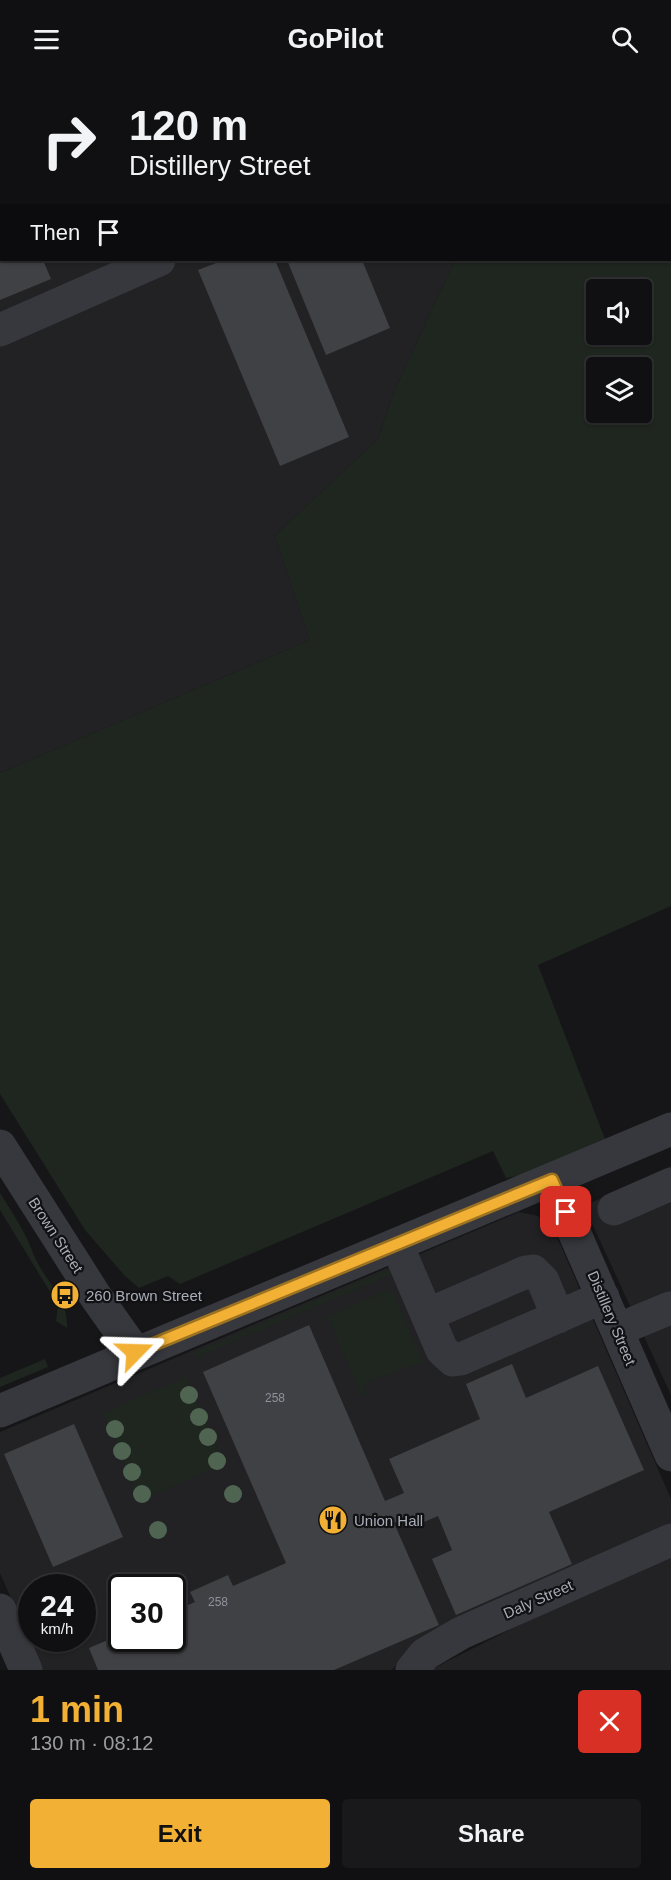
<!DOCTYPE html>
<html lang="en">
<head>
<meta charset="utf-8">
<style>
  body { margin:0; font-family:Helvetica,sans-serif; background:#19191b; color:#f1f3f6; height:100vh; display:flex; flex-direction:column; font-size:22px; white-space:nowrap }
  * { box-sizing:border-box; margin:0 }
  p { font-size:20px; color:#9c9d9f }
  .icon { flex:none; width:33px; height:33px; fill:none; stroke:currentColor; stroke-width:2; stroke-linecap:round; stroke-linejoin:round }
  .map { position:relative; height:1592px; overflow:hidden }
  .panel { display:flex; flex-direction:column; background:#101012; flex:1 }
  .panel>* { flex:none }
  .banner { position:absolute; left:0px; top:0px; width:672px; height:183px; box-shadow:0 2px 4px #0004,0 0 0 2px #303032; background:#101012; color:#f1f3f6; overflow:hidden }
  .tools { position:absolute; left:586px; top:201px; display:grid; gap:12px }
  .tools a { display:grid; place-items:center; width:66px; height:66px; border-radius:6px; background:#101012; box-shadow:0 2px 4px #0004,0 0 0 2px #303032; font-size:30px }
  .speed { position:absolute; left:18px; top:1496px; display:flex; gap:12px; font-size:30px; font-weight:700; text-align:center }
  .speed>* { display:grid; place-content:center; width:78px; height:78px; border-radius:50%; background:#101012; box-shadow:0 2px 4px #0004,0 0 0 2px #303032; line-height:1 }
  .speed small { font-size:15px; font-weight:400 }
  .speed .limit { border:3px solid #111; border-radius:9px; background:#fff; color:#111 }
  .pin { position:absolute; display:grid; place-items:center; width:51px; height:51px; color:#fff; margin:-26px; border-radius:12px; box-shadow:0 3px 9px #0006 }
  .me { position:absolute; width:66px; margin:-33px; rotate:68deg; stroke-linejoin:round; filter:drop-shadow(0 0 4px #0008) }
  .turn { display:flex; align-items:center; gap:21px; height:126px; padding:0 30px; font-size:27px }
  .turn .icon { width:78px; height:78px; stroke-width:2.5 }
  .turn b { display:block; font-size:42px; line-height:51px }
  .then { display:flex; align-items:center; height:57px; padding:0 30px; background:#0003; gap:12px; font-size:22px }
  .round { display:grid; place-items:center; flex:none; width:63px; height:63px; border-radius:6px; background:#19191b }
  .overview { display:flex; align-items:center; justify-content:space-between; height:102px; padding:0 30px }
  h1 { font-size:36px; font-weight:700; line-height:45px; color:#f2b134 }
  .action { display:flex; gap:12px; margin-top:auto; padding:12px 30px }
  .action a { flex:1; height:69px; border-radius:6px; background:#f2b134; color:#111; font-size:24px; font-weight:700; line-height:69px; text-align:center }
  .action a+a { background:#19191b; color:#f1f3f6 }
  header { display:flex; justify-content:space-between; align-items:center; height:78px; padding:0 30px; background:#101012; font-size:27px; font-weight:700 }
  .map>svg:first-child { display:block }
  .built { fill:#222225; fill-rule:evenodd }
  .green { fill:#1e261f; fill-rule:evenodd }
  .building { fill:#404145 }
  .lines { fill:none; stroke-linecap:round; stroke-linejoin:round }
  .minor { stroke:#37383d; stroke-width:33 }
  .tree { fill:#506452 }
  .route-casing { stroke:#9d7322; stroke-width:15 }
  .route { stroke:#f2b134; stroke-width:10 }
  .labels { text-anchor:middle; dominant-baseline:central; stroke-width:4.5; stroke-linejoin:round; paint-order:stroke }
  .number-label { font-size:12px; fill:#8e929b }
  .street-label { font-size:15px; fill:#a8adb8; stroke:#111113 }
  .poi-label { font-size:15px; fill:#a8adb8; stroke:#111113; text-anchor:start }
</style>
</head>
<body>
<header><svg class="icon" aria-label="menu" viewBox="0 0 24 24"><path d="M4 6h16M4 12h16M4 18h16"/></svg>GoPilot<svg class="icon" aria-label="search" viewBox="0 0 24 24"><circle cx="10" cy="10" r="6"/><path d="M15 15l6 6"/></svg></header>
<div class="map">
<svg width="671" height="1592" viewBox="0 0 671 1592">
  <rect width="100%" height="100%" fill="#161618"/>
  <!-- built -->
  <path class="built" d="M0 0 479 1 2 2V182H455L395 311 378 361 275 457 310 562 0 695Z
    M671 1088V1317L584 1128Z
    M519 1134 538 1138 554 1152 671 1421V1456L409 1572 392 1592H42L0 1495V1354ZM32 1509H82V1560H32ZM122 1509H172V1560H122Z
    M671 1471V1592H430Z"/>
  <!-- green -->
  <path class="green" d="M478 0H671V828L538 887 605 1061 527 1096 506 1100 493 1073 180 1206 168 1198 139 1210 125 1198 85 1152 0 1016V695L310 562 275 457 378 361 395 311 455 182H670V2ZM597 212H642V256H597ZM597 290H642V334H597Z
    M0 1115C12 1134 26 1155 33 1175 43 1202 69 1219 67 1250L56 1243 58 1227 0 1132Z
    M386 1192 395 1195 195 1280V1274Z
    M391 1211 423 1284 363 1306 367 1315 362 1318 327 1238Z
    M45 1281 48 1289 0 1309V1300Z
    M186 1299 224 1386 140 1422 103 1335Z"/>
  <!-- building -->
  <path class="building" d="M0 182H43L51 201 0 222Z
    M224 182H275L349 359 280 388 198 192Z
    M287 182H362L390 250 326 277Z
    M309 1247 385 1423 404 1415 389 1381 480 1341 466 1306 512 1286 526 1320 598 1288 644 1392 549 1434 572 1486 456 1537 432 1481 452 1472 438 1438 417 1447 413 1437 394 1445 439 1547 334 1592H98L89 1570 122 1556V1560H172V1534L195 1524 190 1514 228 1497 233 1508 286 1485 203 1294Z
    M74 1346 123 1459 53 1489 4 1376Z"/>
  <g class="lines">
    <!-- minor -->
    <path class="minor" d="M449 2V0
      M0 252 159 182
      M0 1068 96 1219 135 1274
      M552 1103 671 1377
      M614 1131 671 1106
      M397 1167 442 1272 453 1282 461 1281 603 1219
      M427 1237 526 1194 533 1193 543 1203 558 1239
      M617 1252 670 1230
      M0 1333 671 1051
      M0 1532 26 1592
      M412 1592 425 1576 461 1555 671 1462"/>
  </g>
  <!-- trees -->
  <g class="tree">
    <circle cx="189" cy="1317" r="9"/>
    <circle cx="199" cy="1339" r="9"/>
    <circle cx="115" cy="1351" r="9"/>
    <circle cx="208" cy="1359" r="9"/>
    <circle cx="122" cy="1373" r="9"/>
    <circle cx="217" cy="1383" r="9"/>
    <circle cx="132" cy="1394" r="9"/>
    <circle cx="142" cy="1416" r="9"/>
    <circle cx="233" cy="1416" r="9"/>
    <circle cx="158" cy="1452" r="9"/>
  </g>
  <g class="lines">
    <!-- route casing -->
    <g class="route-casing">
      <path id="route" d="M135 1274 552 1102 566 1134"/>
    </g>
    <!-- route -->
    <use href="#route" class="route"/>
  </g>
  <!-- icons -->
  <defs>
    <g id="bus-disc" transform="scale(1.5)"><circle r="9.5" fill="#f2b134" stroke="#111113"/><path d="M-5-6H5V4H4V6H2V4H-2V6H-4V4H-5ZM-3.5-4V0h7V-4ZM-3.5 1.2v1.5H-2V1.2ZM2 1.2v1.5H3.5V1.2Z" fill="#111"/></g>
    <g id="restaurant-disc" transform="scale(1.5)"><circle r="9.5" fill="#f2b134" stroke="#111113"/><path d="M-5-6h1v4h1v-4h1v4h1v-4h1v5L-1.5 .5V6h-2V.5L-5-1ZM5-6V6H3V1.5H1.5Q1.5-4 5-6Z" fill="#111"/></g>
  </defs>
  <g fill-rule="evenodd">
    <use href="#bus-disc" x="65" y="1217"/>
    <use href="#restaurant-disc" x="333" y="1442"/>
  </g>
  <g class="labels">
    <!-- number labels -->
    <g class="number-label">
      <text x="275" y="1320">258</text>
      <text x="218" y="1524">258</text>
    </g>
    <!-- street labels -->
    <g class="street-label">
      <text transform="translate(56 1157) rotate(57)">Brown Street</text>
      <text transform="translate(612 1240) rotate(67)">Distillery Street</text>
      <text transform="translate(538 1521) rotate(-24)">Daly Street</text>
    </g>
    <!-- poi labels -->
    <g class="poi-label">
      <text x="86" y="1217">260 Brown Street</text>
      <text x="354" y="1442">Union Hall</text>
    </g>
  </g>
</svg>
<div class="tools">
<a><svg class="icon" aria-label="sound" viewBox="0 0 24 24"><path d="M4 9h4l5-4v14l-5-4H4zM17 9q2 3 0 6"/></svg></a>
<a><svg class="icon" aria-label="layers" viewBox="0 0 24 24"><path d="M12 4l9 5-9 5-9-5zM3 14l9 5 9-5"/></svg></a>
</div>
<div class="speed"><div>24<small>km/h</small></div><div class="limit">30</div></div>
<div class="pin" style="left:566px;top:1134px;background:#d93025"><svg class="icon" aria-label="arrive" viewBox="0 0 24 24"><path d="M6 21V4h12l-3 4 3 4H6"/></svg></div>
<svg class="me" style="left:135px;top:1274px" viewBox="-20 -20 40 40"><path d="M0-17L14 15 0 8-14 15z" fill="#f2b134" stroke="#fff" stroke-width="4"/></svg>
<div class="banner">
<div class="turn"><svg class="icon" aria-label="right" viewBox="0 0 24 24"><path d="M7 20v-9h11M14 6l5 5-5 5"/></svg><div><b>120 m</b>Distillery Street</div></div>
<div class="then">Then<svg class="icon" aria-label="arrive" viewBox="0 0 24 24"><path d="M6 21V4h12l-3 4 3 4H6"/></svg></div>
</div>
</div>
<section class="panel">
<div class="overview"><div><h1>1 min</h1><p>130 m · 08:12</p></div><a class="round" style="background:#d93025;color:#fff"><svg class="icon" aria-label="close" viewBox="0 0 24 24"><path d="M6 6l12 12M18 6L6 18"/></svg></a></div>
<div class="action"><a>Exit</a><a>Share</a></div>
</section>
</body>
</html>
